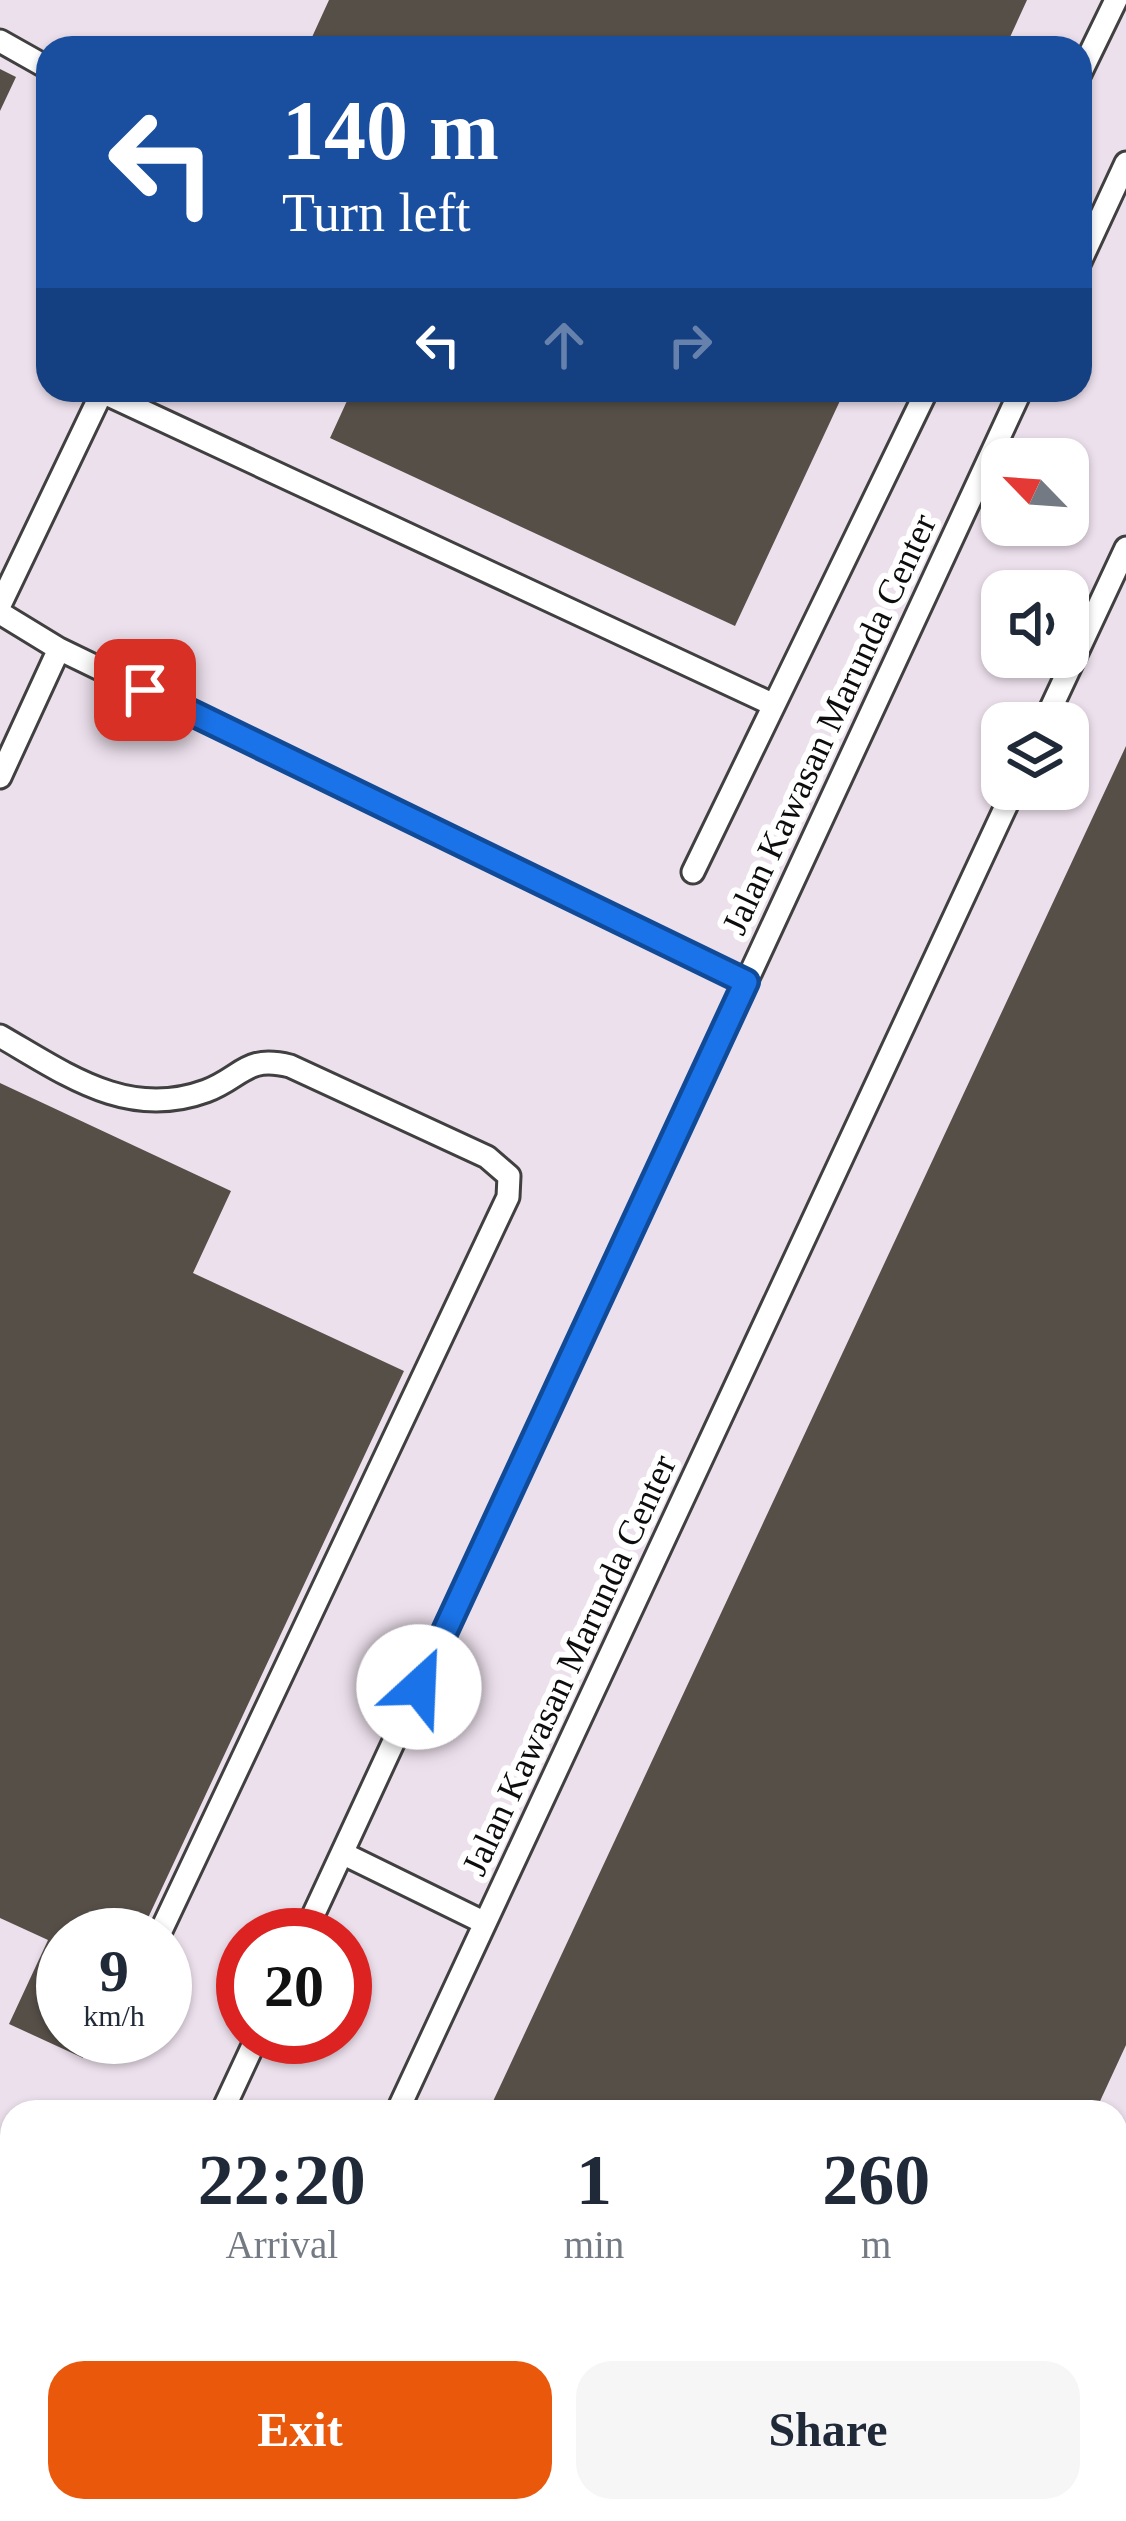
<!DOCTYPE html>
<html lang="en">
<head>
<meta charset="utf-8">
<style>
  body { margin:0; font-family:Georgia,serif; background:#f6f6f7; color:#1f2937; height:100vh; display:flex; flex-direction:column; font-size:45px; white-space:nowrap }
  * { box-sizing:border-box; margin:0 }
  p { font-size:39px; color:#747a83 }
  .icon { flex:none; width:66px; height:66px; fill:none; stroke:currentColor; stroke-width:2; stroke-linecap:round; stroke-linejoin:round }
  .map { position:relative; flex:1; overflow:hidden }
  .sheet { position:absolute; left:0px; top:2100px; width:1128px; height:423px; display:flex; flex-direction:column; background:#fff; border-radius:36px 36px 0 0; box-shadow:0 3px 9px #0004 }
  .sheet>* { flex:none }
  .top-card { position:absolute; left:36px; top:36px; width:1056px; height:366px; border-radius:36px; box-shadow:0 3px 9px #0004; background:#1a4fa0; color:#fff; overflow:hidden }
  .needle { width:78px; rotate:295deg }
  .controls { position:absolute; left:981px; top:438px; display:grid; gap:24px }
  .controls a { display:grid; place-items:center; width:108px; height:108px; border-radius:24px; background:#fff; box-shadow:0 3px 9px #0004; font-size:60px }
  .speed { position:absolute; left:36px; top:1908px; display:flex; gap:24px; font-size:60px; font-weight:700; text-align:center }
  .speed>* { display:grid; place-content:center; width:156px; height:156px; border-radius:50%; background:#fff; box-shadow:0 3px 9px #0004; line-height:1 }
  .speed small { font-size:30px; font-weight:400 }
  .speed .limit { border:18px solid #d22; background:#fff; color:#111 }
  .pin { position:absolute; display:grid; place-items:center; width:102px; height:102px; color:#fff; margin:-51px; border-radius:24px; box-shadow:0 6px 18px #0006 }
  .me { position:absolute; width:132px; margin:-66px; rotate:25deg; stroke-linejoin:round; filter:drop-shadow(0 0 9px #0008) }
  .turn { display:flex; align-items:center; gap:42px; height:252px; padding:0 48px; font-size:54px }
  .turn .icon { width:156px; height:156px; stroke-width:2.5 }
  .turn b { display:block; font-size:84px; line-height:102px }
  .lanes { display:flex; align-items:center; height:114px; padding:0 48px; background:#0003; justify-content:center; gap:60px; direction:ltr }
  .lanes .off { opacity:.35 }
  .eta { display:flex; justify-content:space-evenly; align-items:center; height:204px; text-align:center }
  .eta b { font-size:72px; font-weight:600; line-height:84px }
  .cta { display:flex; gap:24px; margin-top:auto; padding:24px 48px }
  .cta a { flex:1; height:138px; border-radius:36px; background:#ea580c; color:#fff; font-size:48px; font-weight:600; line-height:138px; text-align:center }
  .cta a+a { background:#f6f6f7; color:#1f2937 }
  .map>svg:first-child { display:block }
  .industrial { fill:#ece0ec; fill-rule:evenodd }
  .building { fill:#564f48 }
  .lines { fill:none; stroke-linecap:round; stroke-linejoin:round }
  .lane-casing { stroke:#404040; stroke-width:27 }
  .lane { stroke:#fff; stroke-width:21 }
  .route-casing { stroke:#114b97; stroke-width:30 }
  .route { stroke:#1a73e8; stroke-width:21 }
  .labels { text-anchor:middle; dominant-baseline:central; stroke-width:12; stroke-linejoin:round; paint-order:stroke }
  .street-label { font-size:36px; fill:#0d0d0d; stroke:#fff }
</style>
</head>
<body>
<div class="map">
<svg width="1126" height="2521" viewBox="0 0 1126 2521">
  <rect width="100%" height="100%" fill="#fffdec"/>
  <!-- industrial -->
  <path class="industrial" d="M0 0H1126V2521H0ZM48 48H1080V390H48ZM1002 459H1068V525H1002ZM1002 591H1068V657H1002ZM1002 723H1068V789H1002ZM63 1935H165V2037H63ZM243 1935H345V2037H243ZM12 2112H1116V2511H12Z"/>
  <!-- building -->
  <path class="building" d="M329 0H1027L1005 48H307Z
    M0 69 16 77 0 111Z
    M352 390H845L735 626 330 438Z
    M1126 746V2045L1095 2112H488Z
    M0 1083 231 1191 193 1273 404 1371 140 1935H63V2037H93L83 2058 9 2024 48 1940 0 1918Z
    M1126 2394V2430L1116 2426V2415Z
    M873 2511H908L904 2521H894Z"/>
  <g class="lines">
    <!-- lane casing -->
    <g class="lane-casing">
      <path id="lane" d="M0 41 48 68
        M1080 74 1116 0
        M1080 262 1126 163
        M102 392 774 705
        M0 605 103 390
        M0 613 59 649
        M1044 723 1126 548
        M0 777 59 649 746 982
        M693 872 927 390
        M0 1036C66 1074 127 1120 206 1091 243 1077 245 1055 290 1066L487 1157 509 1176 508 1197 159 1935
        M342 1853 485 1923
        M304 1935 1021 390
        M222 2112 257 2037
        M397 2112 1014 789
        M1116 2210 1126 2188
        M0 2354 12 2360
        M0 2475 12 2481
        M77 2511 98 2521
        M337 2511 358 2521
        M809 2511 829 2521
        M32 2521 37 2511
        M976 2521 981 2511"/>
    </g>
    <!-- lane -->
    <use href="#lane" class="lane"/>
  </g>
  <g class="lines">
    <!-- route casing -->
    <g class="route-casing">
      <path id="route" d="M145 690 746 982 419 1687"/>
    </g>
    <!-- route -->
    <use href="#route" class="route"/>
  </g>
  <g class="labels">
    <!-- street labels -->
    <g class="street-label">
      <text transform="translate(829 724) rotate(-65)">Jalan Kawasan Marunda Center</text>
      <text transform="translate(569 1665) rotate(-65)">Jalan Kawasan Marunda Center</text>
    </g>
  </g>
</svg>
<div class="controls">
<a><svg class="needle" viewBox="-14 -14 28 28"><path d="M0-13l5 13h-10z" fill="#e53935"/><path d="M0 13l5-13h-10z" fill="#747a83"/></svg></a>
<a><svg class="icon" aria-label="sound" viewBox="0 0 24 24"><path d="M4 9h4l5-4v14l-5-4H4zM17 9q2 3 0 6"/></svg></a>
<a><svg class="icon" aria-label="layers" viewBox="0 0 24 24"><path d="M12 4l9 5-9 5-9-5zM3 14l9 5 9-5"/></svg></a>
</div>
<div class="speed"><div>9<small>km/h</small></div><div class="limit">20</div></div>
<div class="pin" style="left:145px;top:690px;background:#d93025"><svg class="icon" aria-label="arrive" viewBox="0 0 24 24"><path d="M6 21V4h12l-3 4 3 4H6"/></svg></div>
<svg class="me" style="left:419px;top:1687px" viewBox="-20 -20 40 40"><circle r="19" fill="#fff"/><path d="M0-13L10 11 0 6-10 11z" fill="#1a73e8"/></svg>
<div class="top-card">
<div class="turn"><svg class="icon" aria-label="left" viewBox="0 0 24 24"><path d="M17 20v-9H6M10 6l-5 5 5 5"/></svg><div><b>140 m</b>Turn left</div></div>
<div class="lanes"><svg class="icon" aria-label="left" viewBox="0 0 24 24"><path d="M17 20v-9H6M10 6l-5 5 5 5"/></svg><svg class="icon off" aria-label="ahead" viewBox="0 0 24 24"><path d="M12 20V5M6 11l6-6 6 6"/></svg><svg class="icon off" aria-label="right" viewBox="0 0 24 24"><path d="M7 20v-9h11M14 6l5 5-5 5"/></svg></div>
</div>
<section class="sheet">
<div class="eta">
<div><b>22:20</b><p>Arrival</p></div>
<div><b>1</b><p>min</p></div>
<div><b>260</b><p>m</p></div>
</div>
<div class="cta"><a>Exit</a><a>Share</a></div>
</section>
</div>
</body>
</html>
